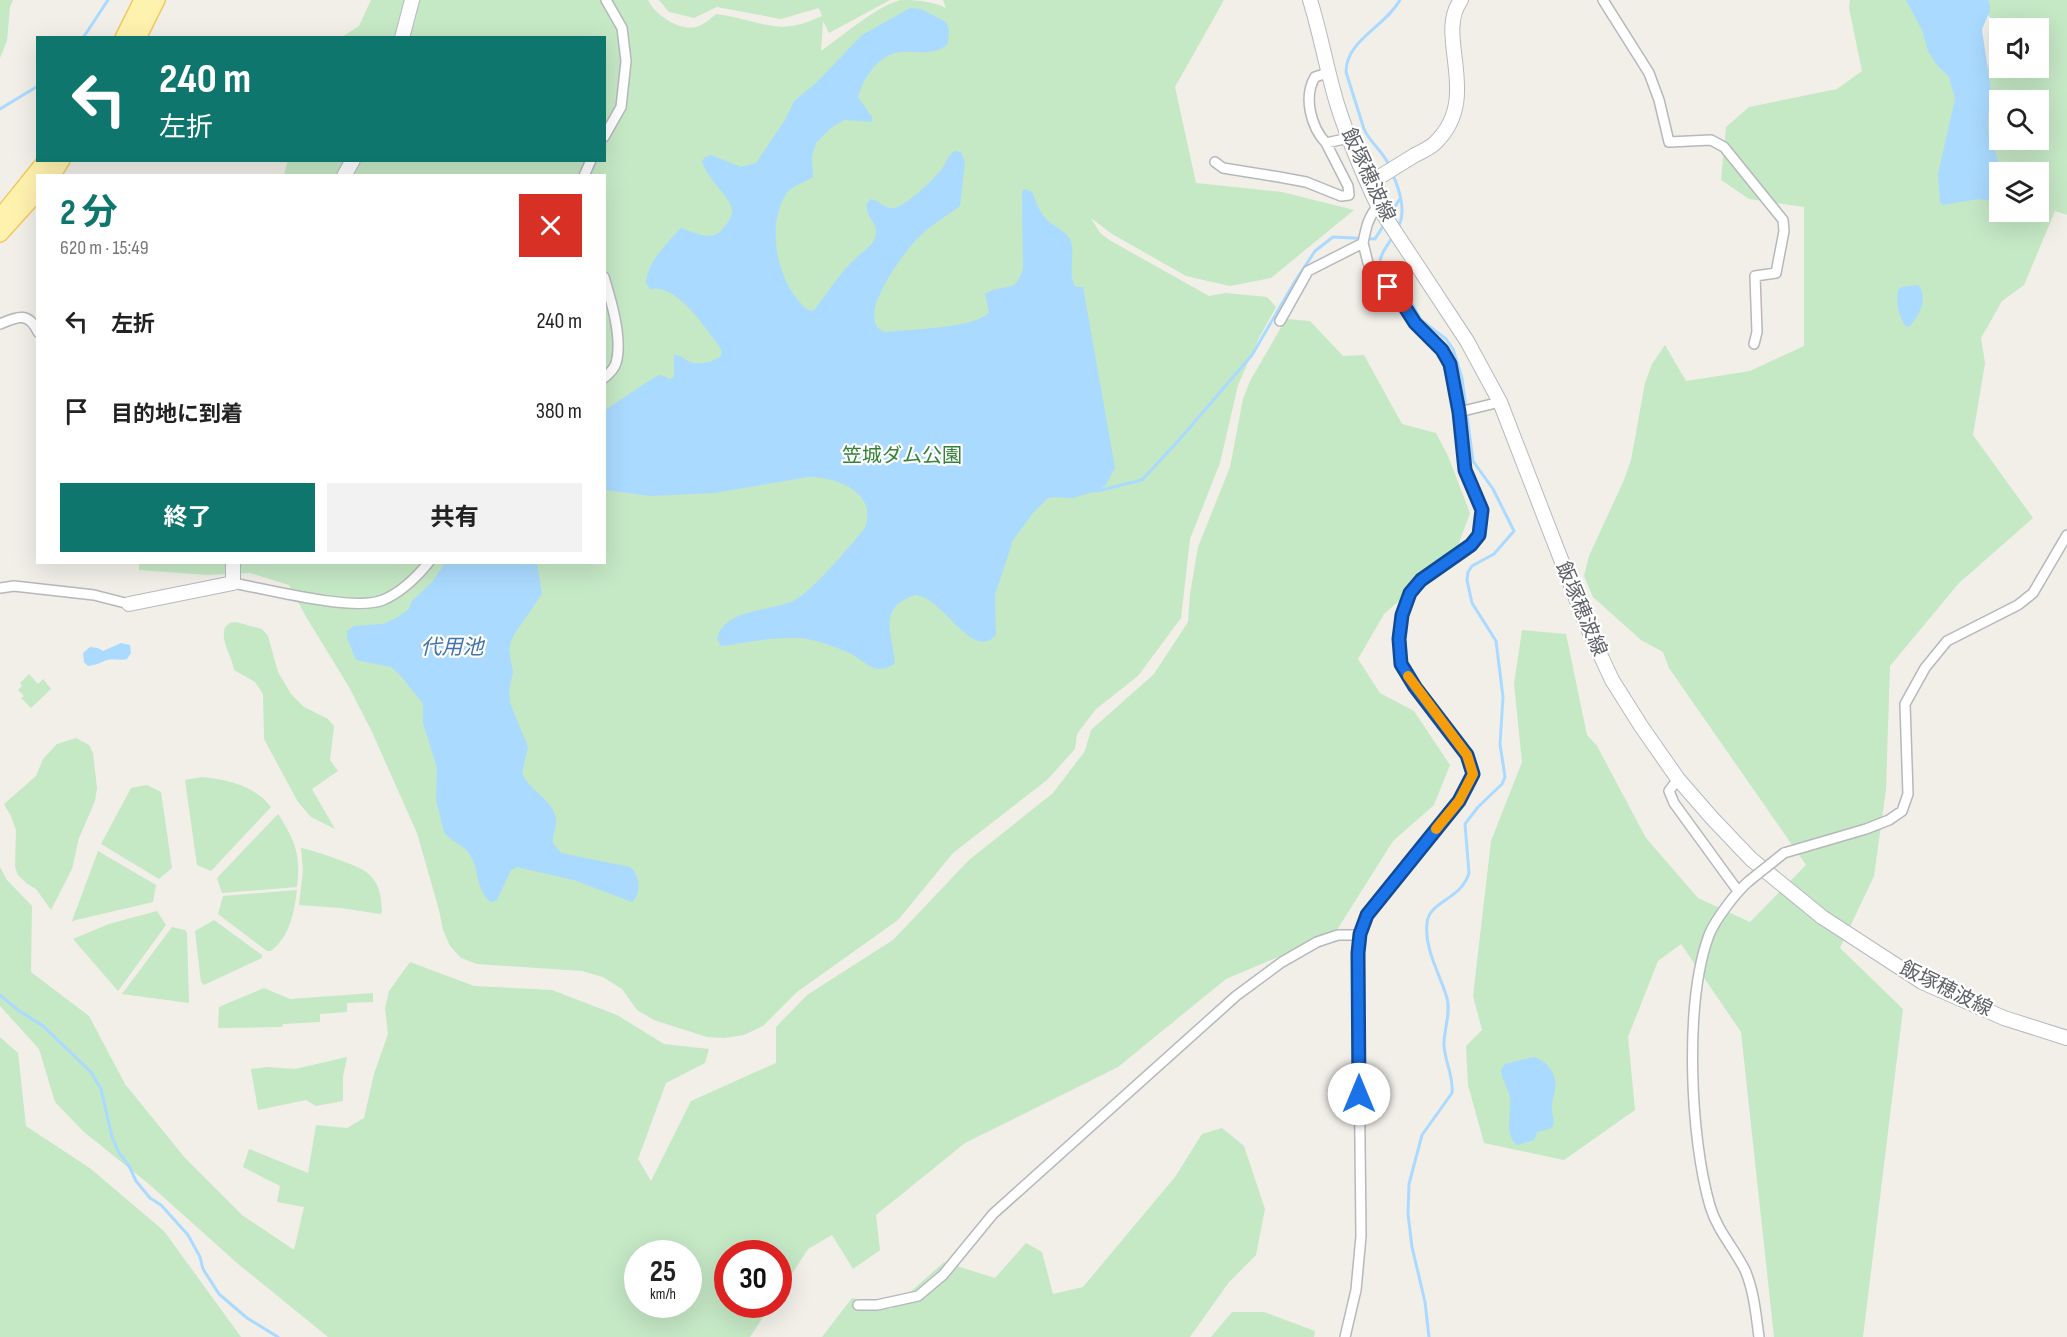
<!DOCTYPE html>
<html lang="ja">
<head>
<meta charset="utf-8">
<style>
  body { margin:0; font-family:"Sofia Sans Condensed","Noto Sans JP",sans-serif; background:#f2f2f2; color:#222; height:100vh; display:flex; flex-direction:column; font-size:22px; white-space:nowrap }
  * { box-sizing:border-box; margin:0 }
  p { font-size:20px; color:#767676 }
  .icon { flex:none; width:33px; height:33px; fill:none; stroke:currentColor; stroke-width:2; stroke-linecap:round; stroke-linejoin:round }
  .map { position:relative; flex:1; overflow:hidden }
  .details { position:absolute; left:36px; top:174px; width:570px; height:390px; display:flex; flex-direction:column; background:#fff; border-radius:0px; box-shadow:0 6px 24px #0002 }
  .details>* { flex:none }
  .hud { position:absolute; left:36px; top:36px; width:570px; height:126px; border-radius:0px; box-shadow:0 6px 24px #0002; background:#0f766e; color:#fff; overflow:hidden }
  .controls { position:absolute; left:1989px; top:18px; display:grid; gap:12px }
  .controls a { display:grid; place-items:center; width:60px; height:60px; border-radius:0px; background:#fff; box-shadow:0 6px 24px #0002; font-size:30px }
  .speed { position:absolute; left:624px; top:1240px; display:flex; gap:12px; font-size:30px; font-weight:700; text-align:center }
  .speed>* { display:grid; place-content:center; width:78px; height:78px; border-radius:50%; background:#fff; box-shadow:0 6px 24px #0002; line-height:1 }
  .speed small { font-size:15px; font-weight:400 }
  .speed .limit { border:9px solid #d22; background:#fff; color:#111 }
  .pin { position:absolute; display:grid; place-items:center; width:51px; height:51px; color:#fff; margin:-26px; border-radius:12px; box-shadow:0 3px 9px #0006 }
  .me { position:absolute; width:66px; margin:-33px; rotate:0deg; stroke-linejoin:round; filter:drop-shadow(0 0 4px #0008) }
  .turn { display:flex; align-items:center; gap:21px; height:126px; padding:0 24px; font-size:27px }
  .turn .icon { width:78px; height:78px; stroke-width:2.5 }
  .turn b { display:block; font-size:42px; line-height:51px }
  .round { display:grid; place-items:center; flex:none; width:63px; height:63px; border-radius:0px; background:#f2f2f2 }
  .head { display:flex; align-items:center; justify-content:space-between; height:102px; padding:0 24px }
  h1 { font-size:36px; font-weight:700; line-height:45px; color:#0f766e }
  .action { display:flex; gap:12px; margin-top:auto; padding:12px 24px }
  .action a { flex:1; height:69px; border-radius:0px; background:#0f766e; color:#fff; font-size:24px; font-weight:700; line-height:69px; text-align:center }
  .action a+a { background:#f2f2f2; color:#222 }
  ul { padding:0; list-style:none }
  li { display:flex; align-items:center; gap:18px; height:90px; padding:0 24px }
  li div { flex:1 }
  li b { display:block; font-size:22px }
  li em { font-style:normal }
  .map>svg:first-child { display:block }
  .green { fill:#c5e8c5; fill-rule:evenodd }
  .water { fill:#aadaff }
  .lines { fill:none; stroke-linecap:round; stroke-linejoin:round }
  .stream { stroke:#aadaff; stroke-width:3 }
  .street-casing { stroke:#b5b8bc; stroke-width:12 }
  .secondary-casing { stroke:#b6babf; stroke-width:16 }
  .primary-casing { stroke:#f2c960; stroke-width:18 }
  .street { stroke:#fff; stroke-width:9 }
  .secondary { stroke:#fff; stroke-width:14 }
  .primary { stroke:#fff2af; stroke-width:15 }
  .street-bridge-casing { stroke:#b5b8bc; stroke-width:12; stroke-linecap:butt }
  .street-bridge { stroke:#fff; stroke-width:9 }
  .route-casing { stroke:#114b97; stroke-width:15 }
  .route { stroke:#1a73e8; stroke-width:10 }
  .slow { stroke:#f59e0b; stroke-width:10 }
  .labels { text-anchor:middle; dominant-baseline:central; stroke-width:4.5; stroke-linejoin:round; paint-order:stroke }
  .street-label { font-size:20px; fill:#5f6368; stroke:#fff }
  .park-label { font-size:20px; fill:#348238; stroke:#fff }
  .water-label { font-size:21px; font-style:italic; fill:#4174aa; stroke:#fff }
</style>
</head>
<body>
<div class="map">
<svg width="2067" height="1337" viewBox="0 0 2067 1337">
  <rect width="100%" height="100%" fill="#f1efe8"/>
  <!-- green -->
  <path class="green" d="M0 0H13L10 7 7 41 0 58Z
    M371 0H648C655 15 679 31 696 27 704 25 710 19 716 14 739 16 770 30 791 26 801 25 813 20 822 16L819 8 781 19 717 7 694 18 669 12 659 0H890L829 33 823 21 821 51C841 37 878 5 901 0 916 0 932 1 946 8L943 0H1224L1175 87 1196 183 1282 192 1354 210 1271 278 1230 286 1186 276 1112 234 1091 218 1100 233 1111 241 1209 296 1226 293 1267 297 1276 307 1259 338 1238 385 1220 463 1190 539 1181 618 1138 676 1096 709 1077 734 1075 749 1047 780 953 853 898 920 797 992 763 1026 744 1035 724 1038 707 1037 654 1020 637 1010 622 989 603 977 582 971 477 964 461 958 450 946 443 930 439 910 417 833 372 732 349 687 305 615 289 585 250 573 208 575 139 570V562H604V176L284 175 288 160H604V38L342 37 359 26Z
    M1850 0H1912L1983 118 1993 21 1976 0H2067V215L2055 211 2024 285 2002 301 1981 338 1985 363 1973 435 2033 518 1959 583 1890 666 1886 789 1874 876 1840 948 1903 1009 1863 1337H1774L1741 1032 1681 944 1658 961 1628 1037 1635 1110 1564 1160 1484 1143 1468 1085 1466 1046 1482 1030 1473 996 1491 841 1522 762 1514 684 1522 630 1566 634 1587 735 1597 746 1646 838 1698 898 1750 922 1806 865 1669 668 1663 652 1641 640 1593 597 1584 576 1589 556 1624 480 1631 460 1645 383 1652 364 1665 345 1686 381 1750 371 1804 346V207L1749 199 1721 180 1726 127 1749 107 1837 89 1862 71 1849 8ZM2000 28H2038V68H2000ZM2000 100H2038V140H2000ZM2000 172H2038V212H2000Z
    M1286 319 1310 321 1343 356 1364 355 1402 424 1436 433 1448 456 1470 513 1456 551 1384 614 1358 659 1380 693 1414 711 1450 765 1434 805 1393 841 1335 933 1226 979 1118 1067 965 1143 876 1215 880 1250 853 1269 832 1235 808 1249 779 1294 778 1254H728V1305H771L750 1337H328L237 1263 150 1185 84 1132 55 1102 39 1049 0 1006V867L7 880 32 906 31 972 89 1016 125 1084 185 1158 242 1215 294 1250 304 1207 277 1202 280 1186 243 1167 249 1149 308 1173 316 1125 347 1128 364 1118 374 1074 388 1034 385 1008 389 991 410 962 474 986 552 990 617 1015 664 1044 709 1049 705 1063 666 1083 638 1159 651 1181 691 1101 776 1063V1027L807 995 893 940 969 860 1053 793 1085 751 1091 730 1154 674 1188 622 1190 594 1198 547 1230 467 1243 399 1250 381ZM638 1254H688V1305H638Z
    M236 622 262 629 268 636 278 672 291 694 304 707 328 719 334 726 330 760 338 771 312 789 335 829 311 817 298 802 264 739 263 694 255 682 234 670C232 655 220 643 225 627L230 623Z
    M29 674 38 684 43 679 51 689 31 708 21 698 24 696 18 690 22 686 20 683Z
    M76 738 89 745 93 753 97 788 95 801 79 838 72 869 51 910 36 889 26 883 18 875 15 867 16 830 11 816 4 804 36 776 43 759 57 744Z
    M202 777C226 779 256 786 271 807L211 871 197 865 185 780Z
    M147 785 161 792 172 868 159 879 101 844 131 788Z
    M278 814C295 840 301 855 297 887L222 893 217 878Z
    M301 848C315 851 329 856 342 861 371 871 381 879 382 912L380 914 341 908 299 905 303 870Z
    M98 851 156 885 153 902 72 921Z
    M297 890C294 913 290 936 271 951H267L218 914 223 896Z
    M157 911 166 925 118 991 73 939 109 924Z
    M214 920 262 955V958L204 985 201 982 195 931Z
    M172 927 185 930 187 933 189 1003 122 994Z
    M264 988 290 999 373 993V1002L347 1003V1012L320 1014V1022L283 1024 282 1027 218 1028 219 1007Z
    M0 1037 18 1053 26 1126 91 1169 164 1231 241 1337H0Z
    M347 1057 343 1077V1101L316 1106 306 1100 258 1110 251 1069 267 1067 295 1069Z
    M1222 1128 1244 1146 1265 1209 1256 1255 1229 1282 1190 1337H822L852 1298 891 1309 944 1262 995 1278 1026 1243 1042 1252 1053 1294 1083 1287 1175 1177 1202 1134Z
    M1232 1312H1264L1315 1331 1314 1337H1211Z"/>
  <!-- water -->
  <path class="water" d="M1906 0H1988C1994 10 1985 19 1982 30L1992 97 1988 116V131L2002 172H2000L1999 202 1978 199 1943 205 1940 202 1938 174 1955 99 1949 77 1937 65 1928 51 1922 30Z
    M910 8 921 9 946 22 949 30 948 44C923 64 899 37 873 68 867 76 860 87 858 97L872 117V122L844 120 831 128 816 143 812 156 813 177C804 183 792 185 786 194 767 224 776 273 797 299 802 304 804 309 811 311L815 309C828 293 840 272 856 258 863 251 876 244 876 233 877 221 865 218 867 203L871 199C879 200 884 209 893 208 904 208 933 180 941 170 946 164 947 156 955 151L961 152 965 162 960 206C946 216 931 225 919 237 904 252 868 301 875 322 876 328 880 329 884 332 905 330 979 328 989 312L985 294C1003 282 1016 296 1023 268L1022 192 1024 189 1032 192C1036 201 1039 212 1047 220 1055 228 1067 230 1071 242 1075 256 1067 275 1076 287H1083L1115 468 1106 485 1097 491 1072 498 1055 497 1048 498 1033 513 1013 540 995 595 996 635C972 662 945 599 916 595 877 607 892 632 895 663 874 679 864 658 845 651 832 646 814 639 800 638 777 636 744 643 721 646L717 639C724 608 769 612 793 601 810 594 851 545 865 528 878 492 837 477 808 477L714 493 651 496 605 490V410L655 377 661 375 670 379 674 377V355C681 355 682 358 688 361 697 366 712 362 720 357L722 352 719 346C705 327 676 283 650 289L646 283C647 262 667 243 681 228 695 233 714 243 724 227 728 223 733 216 732 210 730 196 706 178 702 161L705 157 711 155 741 167 756 163 785 120 794 101 816 83 862 35Z
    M1918 285C1929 298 1919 316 1909 327H1906C1898 314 1896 305 1898 290L1902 287Z
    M445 563H537L542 594 515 633 511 641 509 650 513 672 509 690 510 703 528 747 522 773C529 791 553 799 556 819 557 828 552 834 553 843L561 853 630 867C640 875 642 892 632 902L574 880 517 867 511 870 497 900 492 902 488 900C474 883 480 870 470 855 464 844 450 842 444 832L436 800 437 768 423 723V704L401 676 391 667 356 660 347 638V631L354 626 383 624 398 617 409 609 411 602 432 582Z
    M121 643 130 645 131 653 127 659C121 661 113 658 107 660 100 663 96 665 88 666L84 662 83 653 90 647 98 648 103 651Z
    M1534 1057C1548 1061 1558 1076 1555 1090 1554 1097 1551 1103 1552 1109 1552 1117 1556 1120 1552 1128L1537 1132 1534 1140 1517 1145C1503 1132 1512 1115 1510 1098 1508 1088 1502 1080 1501 1070L1505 1064Z"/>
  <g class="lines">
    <!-- stream -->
    <path class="stream" d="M83 38 108 0
      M0 109 38 86
      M1390 167C1384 152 1370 143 1364 129L1346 72C1346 40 1385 27 1400 0
      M1392 173C1399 188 1407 212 1398 227
      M1390 215 1399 200
      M1393 236C1387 247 1375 259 1382 271L1412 304 1421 320 1446 339 1453 349 1462 378 1473 461 1493 489 1514 531 1494 554 1472 566 1468 572 1467 580 1472 603 1496 641 1503 697 1500 744 1505 777 1502 784 1478 807 1465 824 1469 873C1461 900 1429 901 1427 923 1424 949 1440 974 1447 998 1451 1013 1444 1029 1444 1044 1444 1060 1454 1076 1452 1093L1422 1135 1409 1184 1408 1214 1412 1247 1425 1302 1429 1337
      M1097 491 1142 480 1179 440 1252 355 1294 283 1315 251 1333 237 1375 239 1385 223
      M0 995 18 1010 43 1026 91 1072 101 1089 112 1137 119 1153 129 1166 136 1181 150 1198 161 1205 188 1235 200 1257 203 1269 219 1294 247 1318 278 1337"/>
    <!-- street casing -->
    <g class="street-casing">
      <path id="street" d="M1603 0 1649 73 1659 100 1669 142 1711 140 1724 147 1783 220 1784 231 1776 273 1755 276 1757 332 1754 344
        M1330 72 1315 77C1303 97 1311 127 1326 143L1349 138
        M604 137 621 107 626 61 622 28 606 0
        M1215 162 1223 168 1279 177 1306 182 1341 196 1349 195 1348 186 1326 143
        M584 176 591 160
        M1363 243 1368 263 1376 276 1401 301 1415 323 1442 350 1453 376 1459 412
        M604 277C611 300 623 339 616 363 614 369 609 374 604 378
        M1280 321 1308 271 1363 243C1366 228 1368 217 1378 206
        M0 324C17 317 28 311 38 332
        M233 583C266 589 354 612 383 600 402 592 416 578 429 562
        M0 588 14 586 94 595 129 604
        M1678 779 1669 791 1674 803 1738 891
        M1784 853 1866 829 1889 820 1902 811 1908 794 1905 704 1925 668 1947 641 2018 605 2033 593 2067 535
        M1749 881C1736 892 1715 920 1709 935 1684 1003 1690 1137 1710 1206 1717 1230 1734 1248 1745 1270 1754 1291 1756 1315 1759 1337
        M858 1305H877L918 1296 943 1275 993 1214 1236 996 1282 962 1317 942 1338 935H1360
        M1345 1337 1356 1290 1361 1236 1358 953 1360 935 1367 915 1459 801 1473 774 1467 755 1415 687 1401 664 1399 639 1402 615 1410 593 1421 580 1458 555 1471 545 1479 535 1482 510 1465 470 1459 412 1500 402"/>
    </g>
    <!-- secondary casing -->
    <g class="secondary-casing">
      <path id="secondary" d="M1310 0C1321 35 1327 72 1338 107 1349 141 1363 174 1378 206L1467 341 1500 402 1586 624 1612 680 1641 726 1678 779 1712 818 1751 859 1822 917 1922 982 2004 1018 2067 1038
        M402 38 412 0
        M344 176 353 160
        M1368 184C1384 174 1399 165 1415 155 1421 152 1430 148 1435 143 1483 97 1434 36 1461 0
        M129 604 233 583V562"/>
    </g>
    <!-- primary casing -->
    <g class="primary-casing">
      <path id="primary" d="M123 38 142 0
        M138 38 157 0
        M52 176 62 160
        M0 217 46 160
        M0 234 38 192"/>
    </g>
    <!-- street -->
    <use href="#street" class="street"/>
    <!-- secondary -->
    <use href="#secondary" class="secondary"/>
    <!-- primary -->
    <use href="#primary" class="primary"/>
    <!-- street-bridge casing -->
    <g class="street-bridge-casing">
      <path id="street-bridge" d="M1749 881 1784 853"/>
    </g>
    <!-- street-bridge -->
    <use href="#street-bridge" class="street-bridge"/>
  </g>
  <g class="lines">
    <!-- route casing -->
    <g class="route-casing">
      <path id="route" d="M1359 1094 1358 953 1360 934 1367 915 1459 801 1473 774 1467 755 1415 687 1401 664 1399 639 1402 615 1410 593 1421 580 1471 545 1479 535 1482 510 1465 470 1459 412 1450 364 1442 350 1415 323 1401 301 1388 287"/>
    </g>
    <!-- route -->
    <use href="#route" class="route"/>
    <!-- slow -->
    <path class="slow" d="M1408 676 1467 755 1473 774 1459 801 1436 829"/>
  </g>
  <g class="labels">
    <!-- street labels -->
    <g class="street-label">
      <text transform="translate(1368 175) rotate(65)">飯塚穂波線</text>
      <text transform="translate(1581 609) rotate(67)">飯塚穂波線</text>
      <text transform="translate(1946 989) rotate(26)">飯塚穂波線</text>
    </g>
    <!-- park labels -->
    <g class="park-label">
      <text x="902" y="456">笠城ダム公園</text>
    </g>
    <!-- water labels -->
    <g class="water-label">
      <text x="452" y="647">代用池</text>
    </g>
  </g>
</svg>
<div class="controls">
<a><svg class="icon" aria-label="sound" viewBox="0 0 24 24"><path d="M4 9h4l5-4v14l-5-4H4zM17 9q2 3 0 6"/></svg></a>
<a><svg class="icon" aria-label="search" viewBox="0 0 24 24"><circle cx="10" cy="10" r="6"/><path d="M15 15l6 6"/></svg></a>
<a><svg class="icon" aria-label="layers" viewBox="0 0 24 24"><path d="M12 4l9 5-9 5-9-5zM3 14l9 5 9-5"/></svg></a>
</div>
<div class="speed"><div>25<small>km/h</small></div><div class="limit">30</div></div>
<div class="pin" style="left:1388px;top:287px;background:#d93025"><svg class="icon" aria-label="arrive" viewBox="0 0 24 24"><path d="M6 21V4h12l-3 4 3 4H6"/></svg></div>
<svg class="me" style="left:1359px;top:1094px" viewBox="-20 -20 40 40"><circle r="19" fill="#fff"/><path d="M0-13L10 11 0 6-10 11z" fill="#1a73e8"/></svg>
<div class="hud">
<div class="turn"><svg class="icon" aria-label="left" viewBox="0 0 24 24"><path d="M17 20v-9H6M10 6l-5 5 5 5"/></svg><div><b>240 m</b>左折</div></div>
</div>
<section class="details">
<div class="head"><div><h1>2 分</h1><p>620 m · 15:49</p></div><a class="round" style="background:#d93025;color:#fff"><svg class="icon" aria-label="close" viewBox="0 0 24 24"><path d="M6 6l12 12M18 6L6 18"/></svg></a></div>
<ul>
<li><svg class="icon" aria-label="left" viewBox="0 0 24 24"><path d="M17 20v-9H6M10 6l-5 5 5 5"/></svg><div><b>左折</b></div><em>240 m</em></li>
<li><svg class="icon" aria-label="arrive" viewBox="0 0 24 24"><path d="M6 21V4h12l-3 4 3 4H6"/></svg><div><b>目的地に到着</b></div><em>380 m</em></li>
</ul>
<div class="action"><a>終了</a><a>共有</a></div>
</section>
</div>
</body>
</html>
